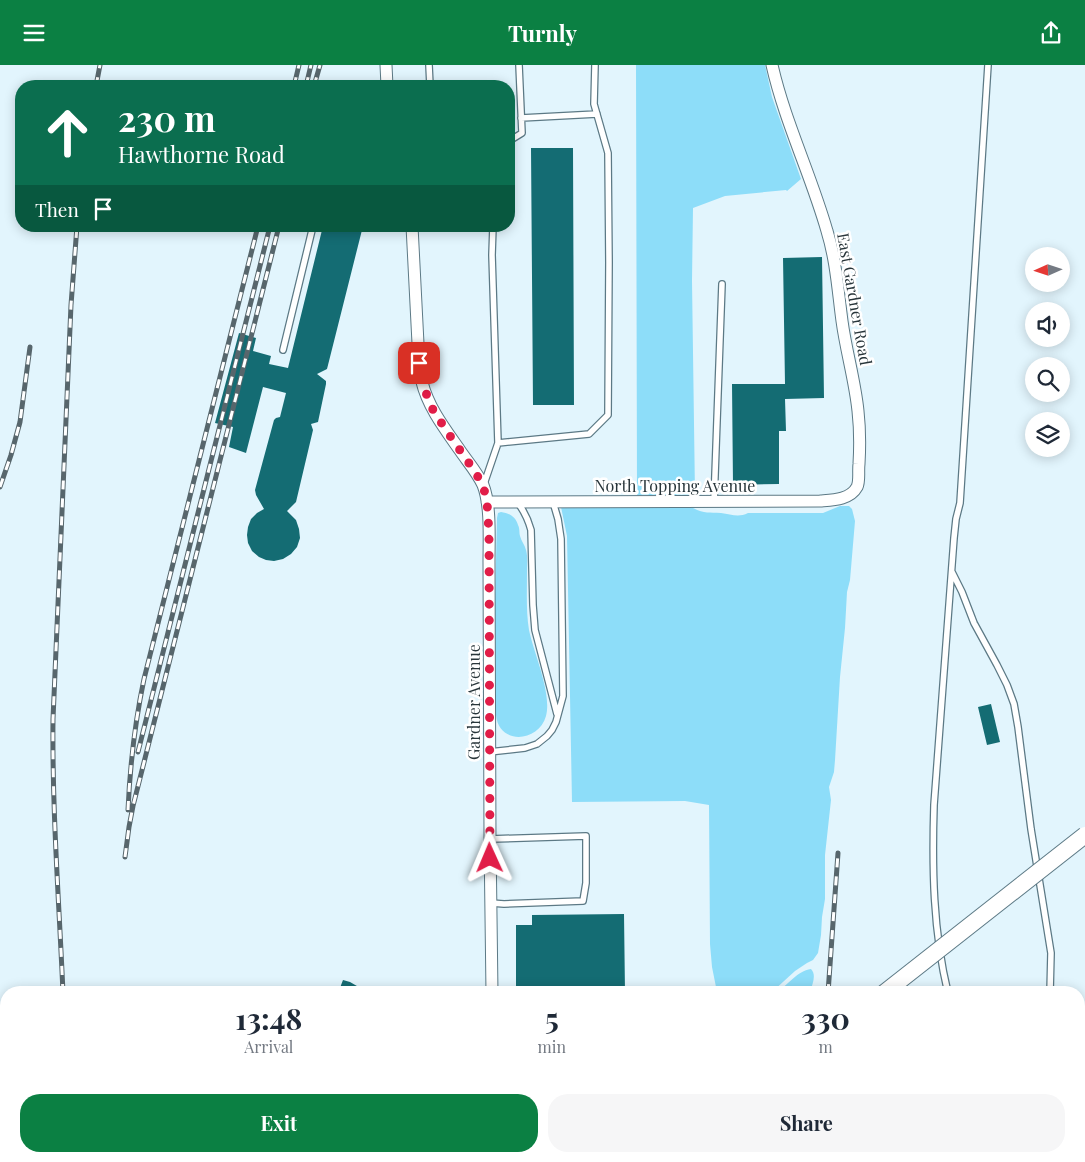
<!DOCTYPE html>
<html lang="en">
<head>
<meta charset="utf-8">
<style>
  body { margin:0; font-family:"Playfair Display",serif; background:#f6f6f7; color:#1f2937; height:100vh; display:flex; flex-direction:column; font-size:19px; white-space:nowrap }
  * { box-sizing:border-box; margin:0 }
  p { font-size:16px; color:#747a83 }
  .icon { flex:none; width:28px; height:28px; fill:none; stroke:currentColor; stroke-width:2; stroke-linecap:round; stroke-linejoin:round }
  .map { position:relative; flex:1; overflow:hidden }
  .drawer { position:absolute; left:0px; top:921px; width:1085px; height:176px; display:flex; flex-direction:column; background:#fff; border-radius:20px 20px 0 0; box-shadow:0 2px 12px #0003 }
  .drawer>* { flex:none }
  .guide { position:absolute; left:15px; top:15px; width:500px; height:152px; border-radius:20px; box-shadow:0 2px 12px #0003; background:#0b6e4f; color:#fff; overflow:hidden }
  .needle { width:32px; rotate:267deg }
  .fabs { position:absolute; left:1025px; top:182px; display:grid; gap:10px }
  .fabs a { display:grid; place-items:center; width:45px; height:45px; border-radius:50%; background:#fff; box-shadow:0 2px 12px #0003; font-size:25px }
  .pin { position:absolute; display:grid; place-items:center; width:42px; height:42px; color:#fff; margin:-21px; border-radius:10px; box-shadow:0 2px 8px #0006 }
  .me { position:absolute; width:55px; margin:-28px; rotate:359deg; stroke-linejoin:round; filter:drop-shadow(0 0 4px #0008) }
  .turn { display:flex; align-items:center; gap:18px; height:105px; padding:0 20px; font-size:22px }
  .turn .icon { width:65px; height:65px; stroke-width:2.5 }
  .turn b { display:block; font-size:35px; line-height:42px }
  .then { display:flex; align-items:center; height:48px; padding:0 20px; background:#0003; gap:10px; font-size:19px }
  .eta { display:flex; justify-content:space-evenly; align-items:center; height:85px; text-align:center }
  .eta b { font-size:30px; font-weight:700; line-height:35px }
  .action { display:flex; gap:10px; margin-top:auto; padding:10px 20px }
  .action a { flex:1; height:58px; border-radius:20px; background:#0b8043; color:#fff; font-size:20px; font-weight:700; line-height:58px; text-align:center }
  .action a+a { background:#f6f6f7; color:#1f2937 }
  header { display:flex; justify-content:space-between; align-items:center; height:65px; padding:0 20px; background:#0b8043; color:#fff; font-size:22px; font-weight:700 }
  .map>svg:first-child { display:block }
  .green { fill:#8dddf9 }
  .building { fill:#146c73 }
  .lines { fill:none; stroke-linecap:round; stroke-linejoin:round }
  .service-casing { stroke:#5c7985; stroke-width:8 }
  .minor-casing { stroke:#5c7985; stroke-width:13 }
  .secondary-casing { stroke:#5c7985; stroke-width:18 }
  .service { stroke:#fff; stroke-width:5.5 }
  .minor { stroke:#fff; stroke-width:11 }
  .secondary { stroke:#fff; stroke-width:16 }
  .rail-casing { stroke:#57666c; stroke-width:5 }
  .rail { stroke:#fff; stroke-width:3; stroke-dasharray:9; stroke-linecap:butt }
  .secondary-bridge-casing { stroke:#5c7985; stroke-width:18; stroke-linecap:butt }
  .secondary-bridge { stroke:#fff; stroke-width:16 }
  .route { stroke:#e11d48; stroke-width:9; stroke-dasharray:0 16.2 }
  .labels { text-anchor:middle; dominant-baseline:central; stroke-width:5; stroke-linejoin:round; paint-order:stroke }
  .street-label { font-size:16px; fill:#28353a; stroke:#fff }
</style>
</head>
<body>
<header><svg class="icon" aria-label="menu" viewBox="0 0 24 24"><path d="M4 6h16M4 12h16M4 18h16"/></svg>Turnly<svg class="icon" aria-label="share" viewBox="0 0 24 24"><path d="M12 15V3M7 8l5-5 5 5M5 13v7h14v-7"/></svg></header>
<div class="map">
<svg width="1085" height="1097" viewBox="0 0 1085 1097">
  <rect width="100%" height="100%" fill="#e2f5fd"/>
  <!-- green -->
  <path class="green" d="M636 0H765L772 32 801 114 787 126 786 125 725 131 693 143 692 216 695 430H637Z
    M840 441H849L852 444 855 456 850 515 847 527 845 563 840 612 835 695 834 707 829 722 831 735 825 790V834L822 852 821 870 818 888 813 895 807 898 795 906 772 927H717L712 902 710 879 709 740 685 736 572 737 567 471 561 442 693 443C705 449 709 447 721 448 731 449 738 453 748 448H823Z
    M501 447C509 448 516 452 518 460 520 464 519 467 520 471 521 476 525 480 526 485 528 492 527 501 527 508 527 527 526 547 529 565 534 589 552 628 546 651 539 677 499 681 496 650L495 538 497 453 498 448Z
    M811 904C817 910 812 920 810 927H777C788 920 797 906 811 904Z
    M521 1091H650L643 1097H509H516Z"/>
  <!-- building -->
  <path class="building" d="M531 83H573L574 340H533Z
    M323 161H363L327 304 317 309 326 316V319L318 357 311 359 313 365 296 437 287 446 296 455 299 464 300 473 297 482 291 489 283 494 274 496 266 495 259 492 252 486 248 478 247 470 248 462 251 454 257 448 264 444 256 430 255 425 274 355 276 353 280 352 286 328 263 322 246 388 229 382 233 362 215 358 239 268 256 273 253 286 271 291 269 299 288 303Z
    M822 192 824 333 785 334 786 366H779V419L733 420 732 319H785L783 193Z
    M991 639 1000 677 987 680 978 642Z
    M624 849 625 928H516V860H532V850Z
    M343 915 350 917 369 928H338Z"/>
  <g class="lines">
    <!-- service casing -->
    <g class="service-casing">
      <path id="service" d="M429 0 430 21
        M521 53 597 49
        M509 76 522 68 519 0
        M283 285 313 161
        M498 378 589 369 608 350 609 197 608 88 594 39 595 0
        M484 419 498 378 492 190 493 161
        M714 437 722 219
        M518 438C524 446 528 454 531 465L533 540 535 565 557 649
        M952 507 962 527 974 558 997 600 1007 620 1014 639 1018 662 1031 764 1051 888 1050 928
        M489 687 525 683 537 679 547 671 552 665 556 657 563 631 561 474 558 454 553 437
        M490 774 586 771V818L583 836 504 839 491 838
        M948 928C933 866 932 803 934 740L954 473 956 454 960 438 988 0
        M1000 1091 1002 1097
        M1039 1097 1042 1091"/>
    </g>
    <!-- minor casing -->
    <g class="minor-casing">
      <path id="minor" d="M386 0 387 21
        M412 161 419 298C420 304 420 311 422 317 428 342 445 364 459 384 467 396 477 407 483 420 491 440 489 475 489 497L490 774 492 928
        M487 437 820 436C832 435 850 435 857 422 860 416 858 406 859 399 860 382 860 364 858 346 855 316 846 286 842 256 838 226 836 195 827 166 811 110 785 57 772 0
        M491 1097 493 1091"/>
    </g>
    <!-- secondary casing -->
    <g class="secondary-casing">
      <path id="secondary" d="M667 1097 675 1091"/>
    </g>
    <!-- service -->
    <use href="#service" class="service"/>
    <!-- minor -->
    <use href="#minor" class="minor"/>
    <!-- secondary -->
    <use href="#secondary" class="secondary"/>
    <!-- rail casing -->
    <g class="rail-casing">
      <path id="rail" d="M96 21 100 0
        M294 21 299 0
        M306 21 311 0
        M314 21 320 0
        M0 422 11 390 20 357 30 282
        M138 687 270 161
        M128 745C130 700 135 657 144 614L258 161
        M125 792 129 762 133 741 279 161
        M63 928C59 836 52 745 53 654L71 240 77 161
        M828 928 838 788
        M70 1091V1097
        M815 1097V1091"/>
    </g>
    <!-- rail -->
    <use href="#rail" class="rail"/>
    <!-- secondary-bridge casing -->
    <g class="secondary-bridge-casing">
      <path id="secondary-bridge" d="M884 928 1085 770"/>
    </g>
    <!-- secondary-bridge -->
    <use href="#secondary-bridge" class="secondary-bridge"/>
  </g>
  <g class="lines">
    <!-- route -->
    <path class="route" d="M419 298 422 318 432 343 446 365 473 404 483 420 487 437 489 468 490 793"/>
  </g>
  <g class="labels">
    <!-- street labels -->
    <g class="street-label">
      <text transform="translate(855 234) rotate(80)">East Gardner Road</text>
      <text x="675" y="420">North Topping Avenue</text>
      <text transform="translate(473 637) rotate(-90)">Gardner Avenue</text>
    </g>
  </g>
</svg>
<div class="fabs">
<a><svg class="needle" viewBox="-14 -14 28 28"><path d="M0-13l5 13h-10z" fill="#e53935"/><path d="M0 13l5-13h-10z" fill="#747a83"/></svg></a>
<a><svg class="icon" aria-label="sound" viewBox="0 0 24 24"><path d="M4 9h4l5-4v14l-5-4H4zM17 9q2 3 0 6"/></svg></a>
<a><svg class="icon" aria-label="search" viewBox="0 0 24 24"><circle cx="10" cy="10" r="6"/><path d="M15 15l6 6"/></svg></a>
<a><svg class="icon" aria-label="layers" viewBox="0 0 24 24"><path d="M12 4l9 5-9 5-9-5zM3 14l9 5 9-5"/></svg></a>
</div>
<div class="pin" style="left:419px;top:298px;background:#d93025"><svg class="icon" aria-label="arrive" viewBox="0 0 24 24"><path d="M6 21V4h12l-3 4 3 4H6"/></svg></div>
<svg class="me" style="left:490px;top:793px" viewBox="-20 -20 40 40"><path d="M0-17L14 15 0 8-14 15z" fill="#e11d48" stroke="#fff" stroke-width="4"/></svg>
<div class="guide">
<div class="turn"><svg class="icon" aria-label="ahead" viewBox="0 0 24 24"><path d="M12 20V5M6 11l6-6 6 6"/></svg><div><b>230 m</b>Hawthorne Road</div></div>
<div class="then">Then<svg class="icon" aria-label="arrive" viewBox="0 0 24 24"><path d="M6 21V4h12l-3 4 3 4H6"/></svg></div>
</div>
<section class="drawer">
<div class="eta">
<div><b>13:48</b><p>Arrival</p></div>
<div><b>5</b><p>min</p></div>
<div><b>330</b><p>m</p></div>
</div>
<div class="action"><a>Exit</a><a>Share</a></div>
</section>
</div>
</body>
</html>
